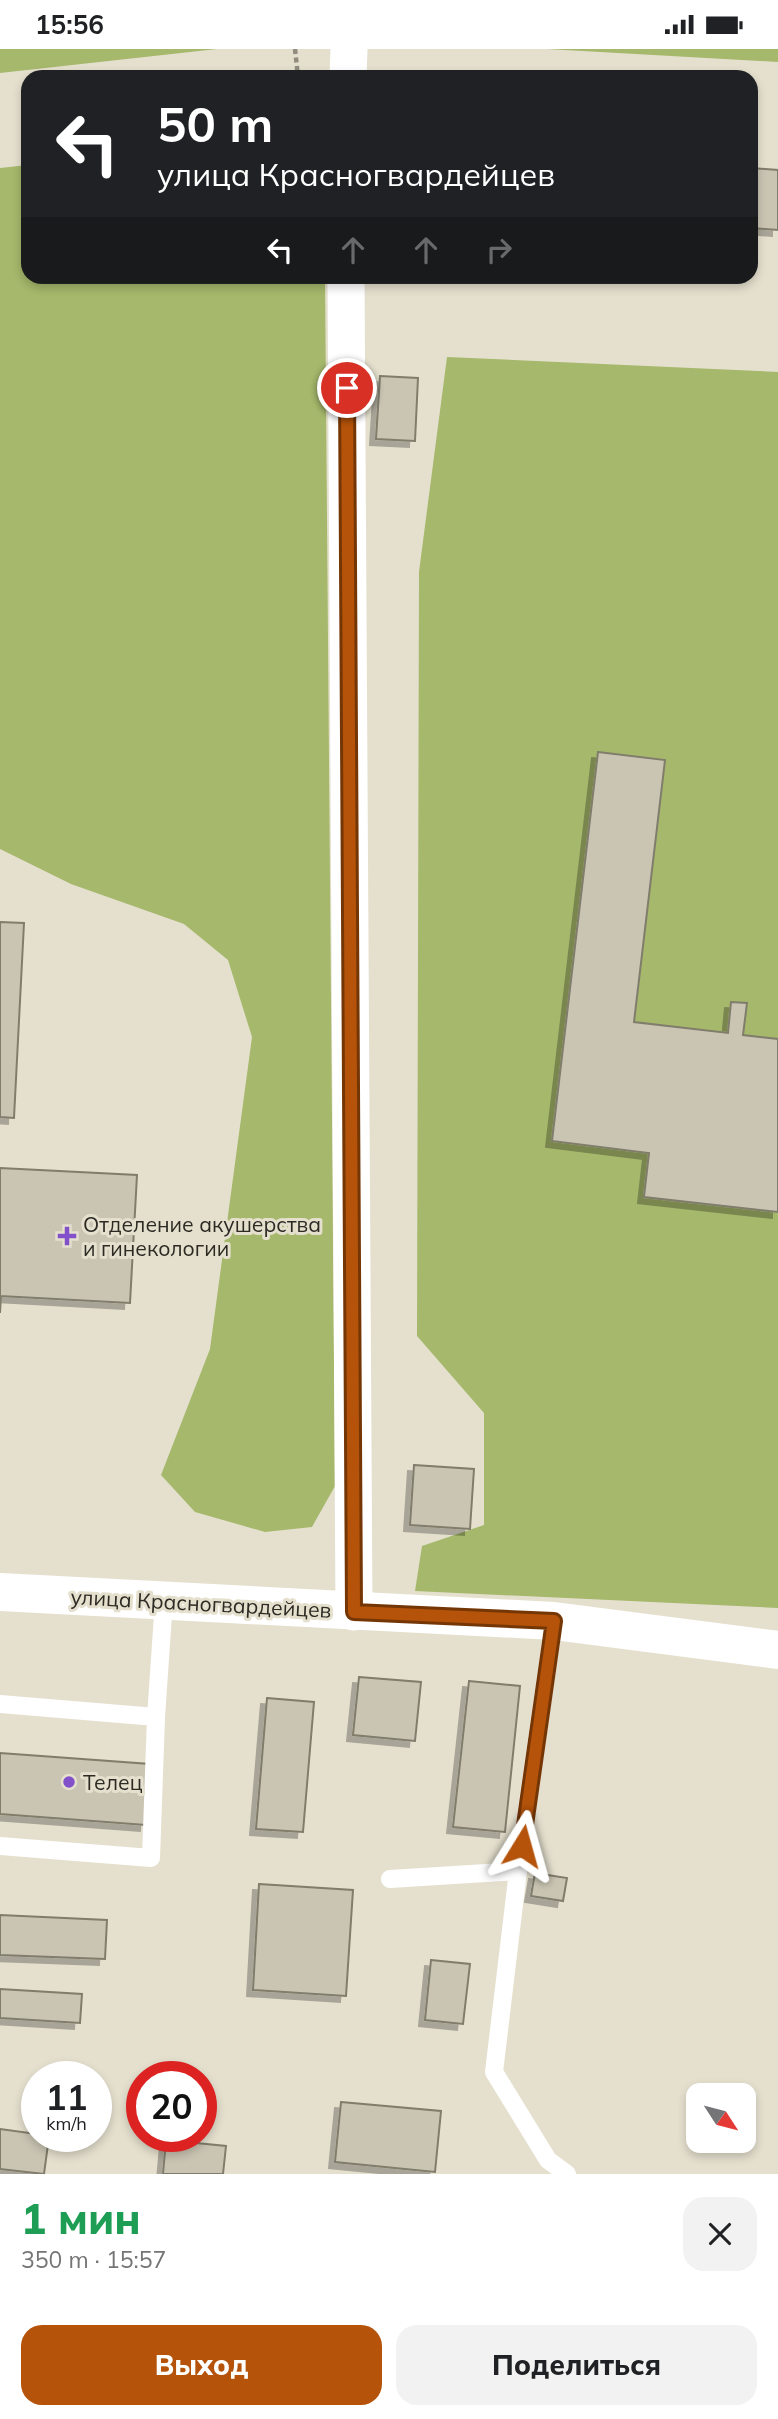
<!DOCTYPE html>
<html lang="ru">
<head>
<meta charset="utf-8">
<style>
  body { margin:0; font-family:Mulish,sans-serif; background:#f2f2f2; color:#202124; height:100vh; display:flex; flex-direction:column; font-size:26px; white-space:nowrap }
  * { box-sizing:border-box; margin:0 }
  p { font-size:23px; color:#757577 }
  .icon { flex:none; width:38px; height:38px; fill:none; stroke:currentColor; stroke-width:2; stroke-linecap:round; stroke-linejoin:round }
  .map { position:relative; height:2125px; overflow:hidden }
  .details { display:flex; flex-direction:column; background:#fff; flex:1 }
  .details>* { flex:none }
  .top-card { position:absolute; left:21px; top:21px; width:737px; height:214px; border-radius:21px; box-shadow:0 4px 10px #0003; background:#202124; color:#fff; overflow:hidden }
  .needle { width:46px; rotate:126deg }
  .fabs { position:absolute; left:686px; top:2034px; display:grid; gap:14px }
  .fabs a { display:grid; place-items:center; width:70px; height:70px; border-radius:14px; background:#fff; box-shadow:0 4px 10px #0003; font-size:35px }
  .speed { position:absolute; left:21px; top:2012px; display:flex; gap:14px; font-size:35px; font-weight:700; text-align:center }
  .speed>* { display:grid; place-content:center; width:91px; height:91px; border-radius:50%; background:#fff; box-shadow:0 4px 10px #0003; line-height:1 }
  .speed small { font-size:18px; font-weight:400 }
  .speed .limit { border:10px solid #d22; background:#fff; color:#111 }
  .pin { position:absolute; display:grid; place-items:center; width:60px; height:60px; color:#fff; margin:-30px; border:4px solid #fff; border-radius:50%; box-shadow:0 2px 7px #0007 }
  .me { position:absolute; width:77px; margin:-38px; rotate:8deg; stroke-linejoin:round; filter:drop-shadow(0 0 5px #0008) }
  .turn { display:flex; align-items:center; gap:24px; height:147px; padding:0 21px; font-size:32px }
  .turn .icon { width:91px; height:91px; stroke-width:2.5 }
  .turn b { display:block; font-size:49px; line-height:60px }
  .lanes { display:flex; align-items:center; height:66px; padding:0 21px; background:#0003; justify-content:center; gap:35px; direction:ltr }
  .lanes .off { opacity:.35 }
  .round { display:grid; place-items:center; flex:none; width:74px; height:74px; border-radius:21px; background:#f2f2f2 }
  .head { display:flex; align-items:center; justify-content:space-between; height:119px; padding:0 21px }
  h1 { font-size:42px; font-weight:800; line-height:52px; color:#1e9e55 }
  .primary-button { display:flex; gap:14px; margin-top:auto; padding:14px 21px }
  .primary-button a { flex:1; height:80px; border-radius:21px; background:#b45309; color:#fff; font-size:28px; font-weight:800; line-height:80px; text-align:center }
  .primary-button a+a { background:#f2f2f2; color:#202124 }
  .status { display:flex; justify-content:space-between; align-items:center; height:49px; padding:0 35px; background:#fff; direction:ltr }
  .status svg { height:19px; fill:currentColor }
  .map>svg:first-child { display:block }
  .forest { fill:#a5b86b }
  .building { fill:#cac5b3; stroke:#817d6c; stroke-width:2; filter:url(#shadow) }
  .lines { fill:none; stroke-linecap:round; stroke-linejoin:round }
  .path { stroke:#908c7f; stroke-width:4.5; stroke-dasharray:5 3.5; stroke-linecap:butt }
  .lane { stroke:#fff; stroke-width:18 }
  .street { stroke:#fff; stroke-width:37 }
  .secondary { stroke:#fff; stroke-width:38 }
  .route-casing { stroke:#753606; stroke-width:18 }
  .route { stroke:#b45309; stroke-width:12 }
  .poi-dot { fill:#8250c8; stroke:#e5e0ce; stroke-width:2.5 }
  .labels { text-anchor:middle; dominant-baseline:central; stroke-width:6; stroke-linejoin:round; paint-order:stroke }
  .poi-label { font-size:21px; fill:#2c2a23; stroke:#e5e0ce; text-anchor:start }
  .street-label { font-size:21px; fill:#2c2a23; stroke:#e5e0ce }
</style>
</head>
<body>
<div class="status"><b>15:56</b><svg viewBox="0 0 49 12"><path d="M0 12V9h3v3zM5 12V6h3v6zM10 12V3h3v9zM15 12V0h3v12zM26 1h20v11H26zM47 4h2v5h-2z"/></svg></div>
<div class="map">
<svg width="778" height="2125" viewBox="0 0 778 2125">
  <defs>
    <filter id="shadow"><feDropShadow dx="-6" dy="6" stdDeviation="0" flood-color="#0004"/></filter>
  </defs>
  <rect width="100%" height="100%" fill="#e5e0ce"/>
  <!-- forest -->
  <path class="forest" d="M0 0H217L0 24Z
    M547 0H778V13Z
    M28 116V228H325L335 1437 312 1478 265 1483 195 1463 161 1426 210 1300 252 988 228 911 184 875 71 835 0 800V119Z
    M447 308 778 323V1559L415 1542 422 1497 484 1476V1364L417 1287 419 523Z"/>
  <!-- building -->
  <path class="building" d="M751 119 778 121V181L751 179Z
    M380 327 418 329 415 392 376 390Z
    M598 703 665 711 634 973 728 984 731 953 747 954 743 986 778 990V1163L644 1148 649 1104 552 1092Z
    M0 873 24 874 14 1069 0 1068Z
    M0 1119 137 1126 130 1254 1 1247 0 1264Z
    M414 1416 474 1420 470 1480 410 1476Z
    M359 1628 421 1633 415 1692 353 1686Z
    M469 1632 520 1637 505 1783 453 1778Z
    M267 1649 314 1653 303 1783 256 1780Z
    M0 1704 150 1715 146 1776 0 1765Z
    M535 1824 567 1829 563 1852 531 1847Z
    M259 1835 353 1841 346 1947 253 1941Z
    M0 1866 107 1871 105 1910 0 1906Z
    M431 1911 470 1915 463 1975 425 1971Z
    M0 1940 82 1945 80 1974 0 1969Z
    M341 2053 441 2062 435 2123 335 2113Z
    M0 2080 37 2085V2088H49L44 2125 0 2120Z
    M166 2091 226 2097 223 2125H163Z"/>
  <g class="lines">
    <!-- path -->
    <path class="path" d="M295 0 298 28"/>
    <!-- lane -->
    <path class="lane" d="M554 1572 518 1822 494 2023 548 2111 567 2125
      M0 1655 156 1668 164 1551
      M0 1797 151 1809 156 1668
      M390 1830 518 1822"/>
    <!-- street -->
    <path class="street" d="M348 28 349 0
      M346 228 354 1563"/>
    <!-- secondary -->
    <path class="secondary" d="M0 1543 554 1572 778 1601"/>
  </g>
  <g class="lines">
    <!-- route casing -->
    <g class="route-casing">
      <path id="route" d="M347 339 354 1563 554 1572 522 1797"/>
    </g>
    <!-- route -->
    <use href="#route" class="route"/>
  </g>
  <!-- markers -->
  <g class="poi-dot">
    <path d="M63.5 1176.5h7v7h7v7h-7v7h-7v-7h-7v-7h7z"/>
    <circle cx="69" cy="1733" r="7"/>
  </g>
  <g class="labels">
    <!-- poi labels -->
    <g class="poi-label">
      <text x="83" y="1175">Отделение акушерства<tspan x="83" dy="24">и гинекологии</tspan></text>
      <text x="83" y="1733">Телец</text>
    </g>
    <!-- street labels -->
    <g class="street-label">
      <text transform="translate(201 1554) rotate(3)">улица Красногвардейцев</text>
    </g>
  </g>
</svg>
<div class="fabs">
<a><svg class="needle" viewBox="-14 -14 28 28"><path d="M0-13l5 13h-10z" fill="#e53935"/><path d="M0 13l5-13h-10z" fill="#757577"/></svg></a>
</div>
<div class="speed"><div>11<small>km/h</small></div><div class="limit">20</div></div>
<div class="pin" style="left:347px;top:339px;background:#d93025"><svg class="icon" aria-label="arrive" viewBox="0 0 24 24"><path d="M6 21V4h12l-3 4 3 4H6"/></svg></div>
<svg class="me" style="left:522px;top:1797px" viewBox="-20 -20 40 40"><path d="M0-17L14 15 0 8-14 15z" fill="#b45309" stroke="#fff" stroke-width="4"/></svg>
<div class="top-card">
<div class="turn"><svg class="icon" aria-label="left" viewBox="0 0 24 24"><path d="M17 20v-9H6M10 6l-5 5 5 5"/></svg><div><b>50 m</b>улица Красногвардейцев</div></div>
<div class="lanes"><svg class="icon" aria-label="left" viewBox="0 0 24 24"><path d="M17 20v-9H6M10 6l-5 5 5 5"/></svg><svg class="icon off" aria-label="ahead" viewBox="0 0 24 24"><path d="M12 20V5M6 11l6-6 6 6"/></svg><svg class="icon off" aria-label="ahead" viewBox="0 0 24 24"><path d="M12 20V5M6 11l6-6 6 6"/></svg><svg class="icon off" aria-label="right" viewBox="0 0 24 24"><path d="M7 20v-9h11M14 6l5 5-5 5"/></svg></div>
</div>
</div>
<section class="details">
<div class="head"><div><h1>1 мин</h1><p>350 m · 15:57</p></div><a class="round"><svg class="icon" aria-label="close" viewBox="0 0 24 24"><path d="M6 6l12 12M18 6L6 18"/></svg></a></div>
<div class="primary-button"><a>Выход</a><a>Поделиться</a></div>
</section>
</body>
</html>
